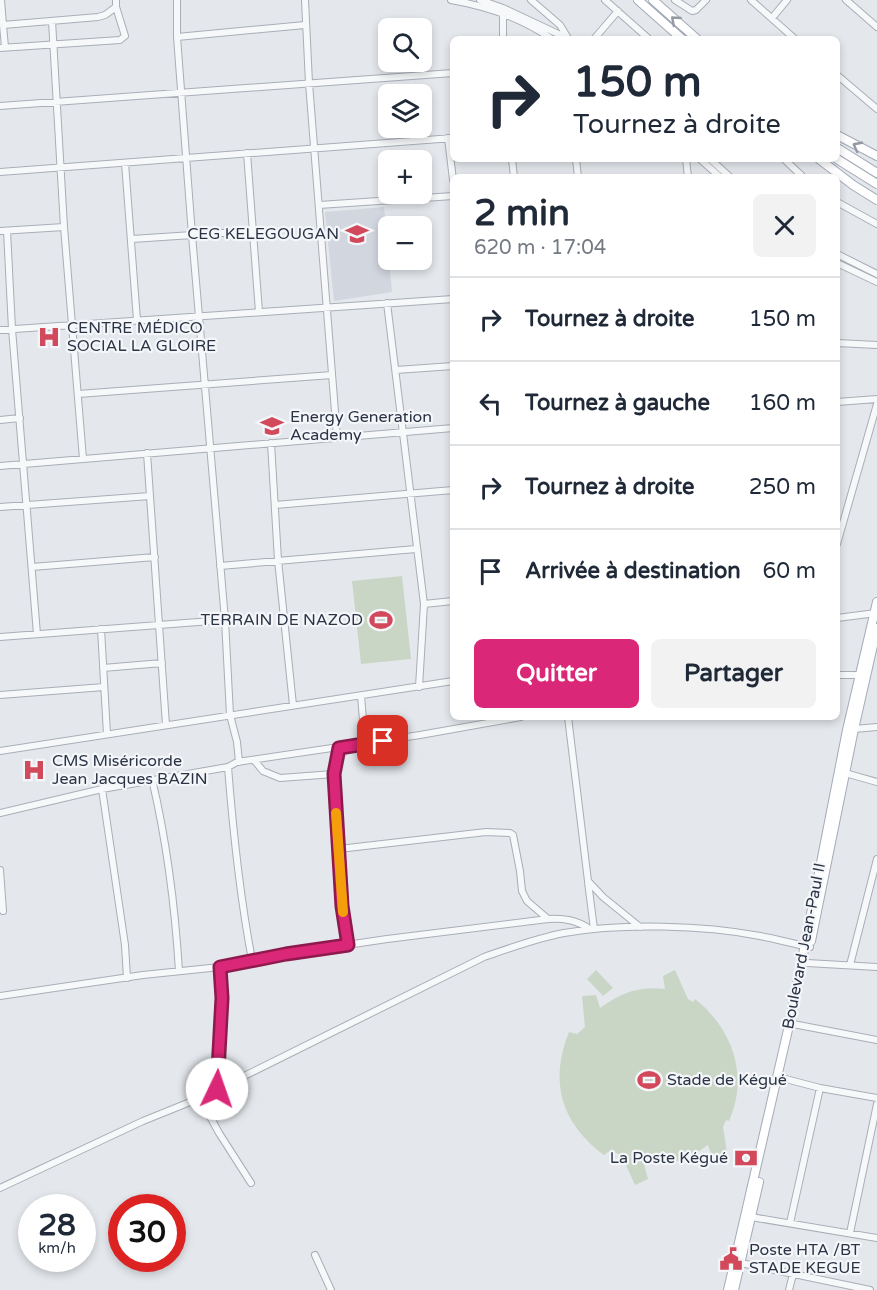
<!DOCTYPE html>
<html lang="fr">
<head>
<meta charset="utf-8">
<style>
  body { margin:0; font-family:"Varela Round",sans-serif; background:#f2f2f3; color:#1f2937; height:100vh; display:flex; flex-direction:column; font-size:22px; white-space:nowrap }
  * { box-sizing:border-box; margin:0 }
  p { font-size:20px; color:#747a83 }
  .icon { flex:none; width:33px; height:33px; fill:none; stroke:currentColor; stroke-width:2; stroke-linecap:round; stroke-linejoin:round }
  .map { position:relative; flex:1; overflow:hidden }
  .drawer { position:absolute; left:450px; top:174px; width:390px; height:546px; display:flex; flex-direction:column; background:#fff; border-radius:9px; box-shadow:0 3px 9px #0003 }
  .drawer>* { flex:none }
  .top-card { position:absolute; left:450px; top:36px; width:390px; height:126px; border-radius:9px; box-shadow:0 3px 9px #0003; background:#fff; color:#1f2937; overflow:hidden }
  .fabs { position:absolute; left:378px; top:18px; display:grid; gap:12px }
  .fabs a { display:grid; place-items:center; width:54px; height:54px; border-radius:9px; background:#fff; box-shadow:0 3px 9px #0003; font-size:30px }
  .speed { position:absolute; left:18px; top:1194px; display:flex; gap:12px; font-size:30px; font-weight:700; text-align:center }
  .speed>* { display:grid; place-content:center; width:78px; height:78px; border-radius:50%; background:#fff; box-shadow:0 3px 9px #0003; line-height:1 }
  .speed small { font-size:15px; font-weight:400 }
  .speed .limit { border:9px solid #d22; background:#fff; color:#111 }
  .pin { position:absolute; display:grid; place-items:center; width:51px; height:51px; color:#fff; margin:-26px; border-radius:12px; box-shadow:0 3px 9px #0006 }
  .me { position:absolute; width:66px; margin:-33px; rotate:3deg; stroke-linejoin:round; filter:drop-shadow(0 0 4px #0008) }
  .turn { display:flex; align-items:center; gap:21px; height:126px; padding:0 24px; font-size:27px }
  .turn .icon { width:78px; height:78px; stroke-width:2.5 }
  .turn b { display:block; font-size:42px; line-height:51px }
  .round { display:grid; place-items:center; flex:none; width:63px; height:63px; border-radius:9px; background:#f2f2f3 }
  .headline { display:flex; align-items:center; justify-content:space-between; height:102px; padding:0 24px }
  h1 { font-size:36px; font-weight:700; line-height:45px }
  .action { display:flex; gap:12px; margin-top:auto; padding:12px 24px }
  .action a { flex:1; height:69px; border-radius:9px; background:#db2777; color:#fff; font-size:24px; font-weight:700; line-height:69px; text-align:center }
  .action a+a { background:#f2f2f3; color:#1f2937 }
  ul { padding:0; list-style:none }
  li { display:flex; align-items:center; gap:18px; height:84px; padding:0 24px; border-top:2px solid #e0e1e3 }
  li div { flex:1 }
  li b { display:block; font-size:22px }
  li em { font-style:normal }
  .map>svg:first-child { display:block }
  .built { fill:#d2d6de }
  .green { fill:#c9d6c5 }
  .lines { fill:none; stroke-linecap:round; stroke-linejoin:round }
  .minor-casing { stroke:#a9aeb7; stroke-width:8 }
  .major-casing { stroke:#a3abb8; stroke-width:10 }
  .minor { stroke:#f7f8fa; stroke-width:6 }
  .major { stroke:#fff; stroke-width:8 }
  .oneway { stroke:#959aa2 }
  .route-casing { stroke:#8e194d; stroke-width:15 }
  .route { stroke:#db2777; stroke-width:10 }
  .slow { stroke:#f59e0b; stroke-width:10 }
  .labels { text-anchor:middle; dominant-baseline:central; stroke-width:4.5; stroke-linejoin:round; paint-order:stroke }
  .poi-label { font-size:16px; fill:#2b3445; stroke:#f4f6f9; text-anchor:start }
  .street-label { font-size:16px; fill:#2b3445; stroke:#f4f6f9 }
</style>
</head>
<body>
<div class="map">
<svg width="877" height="1290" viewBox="0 0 877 1290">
  <rect width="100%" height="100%" fill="#e4e7ec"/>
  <!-- built -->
  <path class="built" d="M384 207 392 292 334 301 325 212Z"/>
  <!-- green -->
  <path class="green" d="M402 576 411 659 361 664 352 581Z
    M596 970 613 988 603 996 587 979Z
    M675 970 688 999 693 1002 695 999C733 1029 749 1076 729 1121L726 1120 723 1127 728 1159 713 1160 708 1145C688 1160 669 1166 644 1164L648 1179 635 1185 622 1156 611 1150 604 1155C561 1123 549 1082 569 1032L577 1034 585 1027 582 996 596 995 600 1008C621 993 639 986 665 989L663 976Z"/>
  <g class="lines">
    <!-- minor casing -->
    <g class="minor-casing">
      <path id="minor" d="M1 0 3 25 98 17 105 15 116 7V0
        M177 0V37L192 235 225 620 230 715 237 742 239 762
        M305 0 309 83 337 437
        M451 0C486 6 523 19 552 39
        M480 0 503 8 569 39
        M531 0 560 25 568 38
        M605 0 649 39
        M675 0 692 11 696 10 706 0
        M751 0 795 39
        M846 0 877 27
        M503 14V39
        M772 18 787 0
        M52 21 64 227 83 459
        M3 25 5 47
        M177 37 305 25
        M594 39 618 11
        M0 48 120 40 125 36 116 7
        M837 75 877 109
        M0 106 453 73
        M448 138 453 180
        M247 153 259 312
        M512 159 514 177
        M576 159 578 177
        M686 159 688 177
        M700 159 720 177
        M710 159 730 177
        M784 159 803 177
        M125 163 137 320
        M0 172 453 138
        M837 202 877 224
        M319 205 453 196
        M0 231 64 227
        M7 231 12 329 37 634
        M132 239 253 231
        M837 254 877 274
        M837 263 877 282
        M387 303 424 604 419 687
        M0 330 453 299
        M837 343 877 345
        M396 370 453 366
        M78 394 332 375
        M837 402 877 399
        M0 420 20 418
        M271 443 278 560 293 705
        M147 453 166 725
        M0 466 453 428
        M275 505 453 490
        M0 507 150 496
        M837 544 877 404
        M220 566 416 549
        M32 567 155 557
        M424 604 453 601
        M837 618 876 613
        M101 629 107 734
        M0 637 225 620
        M103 668 162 663
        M837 675H858
        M0 695 104 687
        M361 696 365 744
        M568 717 588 881 603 897 640 927
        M854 729 877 727
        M339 748 334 774 342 906 348 945
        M0 751 453 681
        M254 760 263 771 280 778 334 774
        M228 767C233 831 240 897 252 960
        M845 773 877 782
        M152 779C167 843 175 906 179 971
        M102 789 125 945 127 978
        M0 813 102 789 228 767 237 762 420 735 521 717
        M339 849 486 832 510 833 513 835 520 871 522 891 527 901 548 919
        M0 870 3 911
        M588 882 594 929
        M807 963 877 967
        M850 965 877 859
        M0 996 143 975 220 967 286 954 387 939 548 919C564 918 576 920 590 929
        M793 1024 877 1040
        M782 1078 820 1088 877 1098
        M217 1089 222 998 220 967
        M200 1098 219 1133 251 1183
        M0 1188 143 1121 200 1098 484 957C510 948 537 938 564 933 621 923 703 925 760 936 777 939 793 944 810 947
        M751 1217 877 1238
        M790 1223 820 1088
        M850 1233 877 1104
        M315 1255 331 1290
        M741 1263 870 1290
        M789 1290 793 1274"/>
    </g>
    <!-- major casing -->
    <g class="major-casing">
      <path id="major" d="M638 0 682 39
        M653 0 697 39
        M837 135 877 156
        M837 148 877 173
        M819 159 853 185 877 200
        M837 159 877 184
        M811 941 854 729 877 628
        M728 1290 790 1021 847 730 877 602
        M734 1290 759 1182"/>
    </g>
    <!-- minor -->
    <use href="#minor" class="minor"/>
    <!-- major -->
    <use href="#major" class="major"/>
  </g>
  <!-- one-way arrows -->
  <defs><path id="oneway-chevron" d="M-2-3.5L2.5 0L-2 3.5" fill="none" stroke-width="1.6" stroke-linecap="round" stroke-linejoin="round" transform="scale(1.5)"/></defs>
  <g class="oneway">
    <use href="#oneway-chevron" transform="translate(675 20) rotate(-139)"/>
    <use href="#oneway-chevron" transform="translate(857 146) rotate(-152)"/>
  </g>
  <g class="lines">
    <!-- route casing -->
    <g class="route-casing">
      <path id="route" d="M217 1089 222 998 220 967 286 954 348 945 342 906 334 774 339 748 383 741"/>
    </g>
    <!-- route -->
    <use href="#route" class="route"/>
    <!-- slow -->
    <path class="slow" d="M336 813 343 912"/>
  </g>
  <!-- icons -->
  <defs>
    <g id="school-bare" transform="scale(1.8)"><path d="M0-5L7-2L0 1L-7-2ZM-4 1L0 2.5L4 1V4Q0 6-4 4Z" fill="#d1495b" stroke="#f4f6f9" stroke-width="2.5" paint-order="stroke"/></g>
    <g id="hospital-bare" transform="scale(1.8)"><path d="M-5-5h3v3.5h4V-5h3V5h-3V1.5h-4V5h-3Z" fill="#d1495b" stroke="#f4f6f9" stroke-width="2.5" paint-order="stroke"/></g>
    <g id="university-bare" transform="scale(1.8)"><path d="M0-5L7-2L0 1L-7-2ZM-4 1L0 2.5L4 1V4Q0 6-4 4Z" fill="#d1495b" stroke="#f4f6f9" stroke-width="2.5" paint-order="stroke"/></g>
    <g id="stadium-bare" transform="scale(1.8)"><path d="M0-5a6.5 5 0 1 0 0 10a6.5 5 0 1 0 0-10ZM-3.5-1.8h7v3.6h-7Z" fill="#d1495b" stroke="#f4f6f9" stroke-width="2.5" paint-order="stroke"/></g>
    <g id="bank-bare" transform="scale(1.8)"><path d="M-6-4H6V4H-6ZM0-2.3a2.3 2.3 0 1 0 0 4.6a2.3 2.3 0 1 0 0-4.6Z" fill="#d1495b" stroke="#f4f6f9" stroke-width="2.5" paint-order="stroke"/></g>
    <g id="civic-bare" transform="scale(1.8)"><path d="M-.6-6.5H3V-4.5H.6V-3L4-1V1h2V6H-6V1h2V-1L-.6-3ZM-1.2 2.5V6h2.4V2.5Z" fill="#d1495b" stroke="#f4f6f9" stroke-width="2.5" paint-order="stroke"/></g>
  </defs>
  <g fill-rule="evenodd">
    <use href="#school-bare" x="357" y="234"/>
    <use href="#hospital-bare" x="49" y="337"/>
    <use href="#university-bare" x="272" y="426"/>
    <use href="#stadium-bare" x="381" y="620"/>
    <use href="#hospital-bare" x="34" y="770"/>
    <use href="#stadium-bare" x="649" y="1080"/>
    <use href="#bank-bare" x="746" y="1158"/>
    <use href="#civic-bare" x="731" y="1259"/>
  </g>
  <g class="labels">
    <!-- poi labels -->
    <g class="poi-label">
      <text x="339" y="234" text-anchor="end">CEG KELEGOUGAN</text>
      <text x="67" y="328">CENTRE MÉDICO<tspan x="67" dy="18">SOCIAL LA GLOIRE</tspan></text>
      <text x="290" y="417">Energy Generation<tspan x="290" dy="18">Academy</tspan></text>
      <text x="363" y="620" text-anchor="end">TERRAIN DE NAZOD</text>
      <text x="52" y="761">CMS Miséricorde<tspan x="52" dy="18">Jean Jacques BAZIN</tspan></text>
      <text x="667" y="1080">Stade de Kégué</text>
      <text x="728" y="1158" text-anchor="end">La Poste Kégué</text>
      <text x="749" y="1250">Poste HTA /BT<tspan x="749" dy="18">STADE KEGUE</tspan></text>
    </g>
    <!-- street labels -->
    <g class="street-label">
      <text transform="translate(804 946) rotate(-79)">Boulevard Jean-Paul II</text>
    </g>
  </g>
</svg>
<div class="fabs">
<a><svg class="icon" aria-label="search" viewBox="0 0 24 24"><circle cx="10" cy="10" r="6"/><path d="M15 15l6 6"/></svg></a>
<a><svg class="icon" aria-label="layers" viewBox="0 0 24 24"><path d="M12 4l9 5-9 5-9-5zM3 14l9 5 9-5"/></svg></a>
<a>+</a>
<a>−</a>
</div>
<div class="speed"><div>28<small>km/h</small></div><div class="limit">30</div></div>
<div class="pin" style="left:383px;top:741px;background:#d93025"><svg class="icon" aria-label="arrive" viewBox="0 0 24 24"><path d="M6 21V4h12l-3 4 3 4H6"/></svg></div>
<svg class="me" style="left:217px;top:1089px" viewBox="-20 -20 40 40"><circle r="19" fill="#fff"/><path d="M0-13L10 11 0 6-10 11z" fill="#db2777"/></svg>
<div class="top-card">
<div class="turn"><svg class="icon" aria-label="right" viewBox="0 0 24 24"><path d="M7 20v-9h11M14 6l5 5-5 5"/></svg><div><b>150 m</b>Tournez à droite</div></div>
</div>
<section class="drawer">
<div class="headline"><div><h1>2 min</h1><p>620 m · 17:04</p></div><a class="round"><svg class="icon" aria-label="close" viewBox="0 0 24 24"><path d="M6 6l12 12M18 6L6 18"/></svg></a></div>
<ul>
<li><svg class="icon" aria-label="right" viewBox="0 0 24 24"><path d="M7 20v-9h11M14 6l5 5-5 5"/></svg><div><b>Tournez à droite</b></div><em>150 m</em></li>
<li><svg class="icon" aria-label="left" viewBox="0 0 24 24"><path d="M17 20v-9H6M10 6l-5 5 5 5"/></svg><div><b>Tournez à gauche</b></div><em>160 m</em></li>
<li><svg class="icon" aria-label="right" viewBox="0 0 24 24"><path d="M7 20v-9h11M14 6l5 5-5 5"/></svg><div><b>Tournez à droite</b></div><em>250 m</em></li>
<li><svg class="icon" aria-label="arrive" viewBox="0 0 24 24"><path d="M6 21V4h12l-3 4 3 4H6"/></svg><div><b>Arrivée à destination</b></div><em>60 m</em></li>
</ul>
<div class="action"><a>Quitter</a><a>Partager</a></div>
</section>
</div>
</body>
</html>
